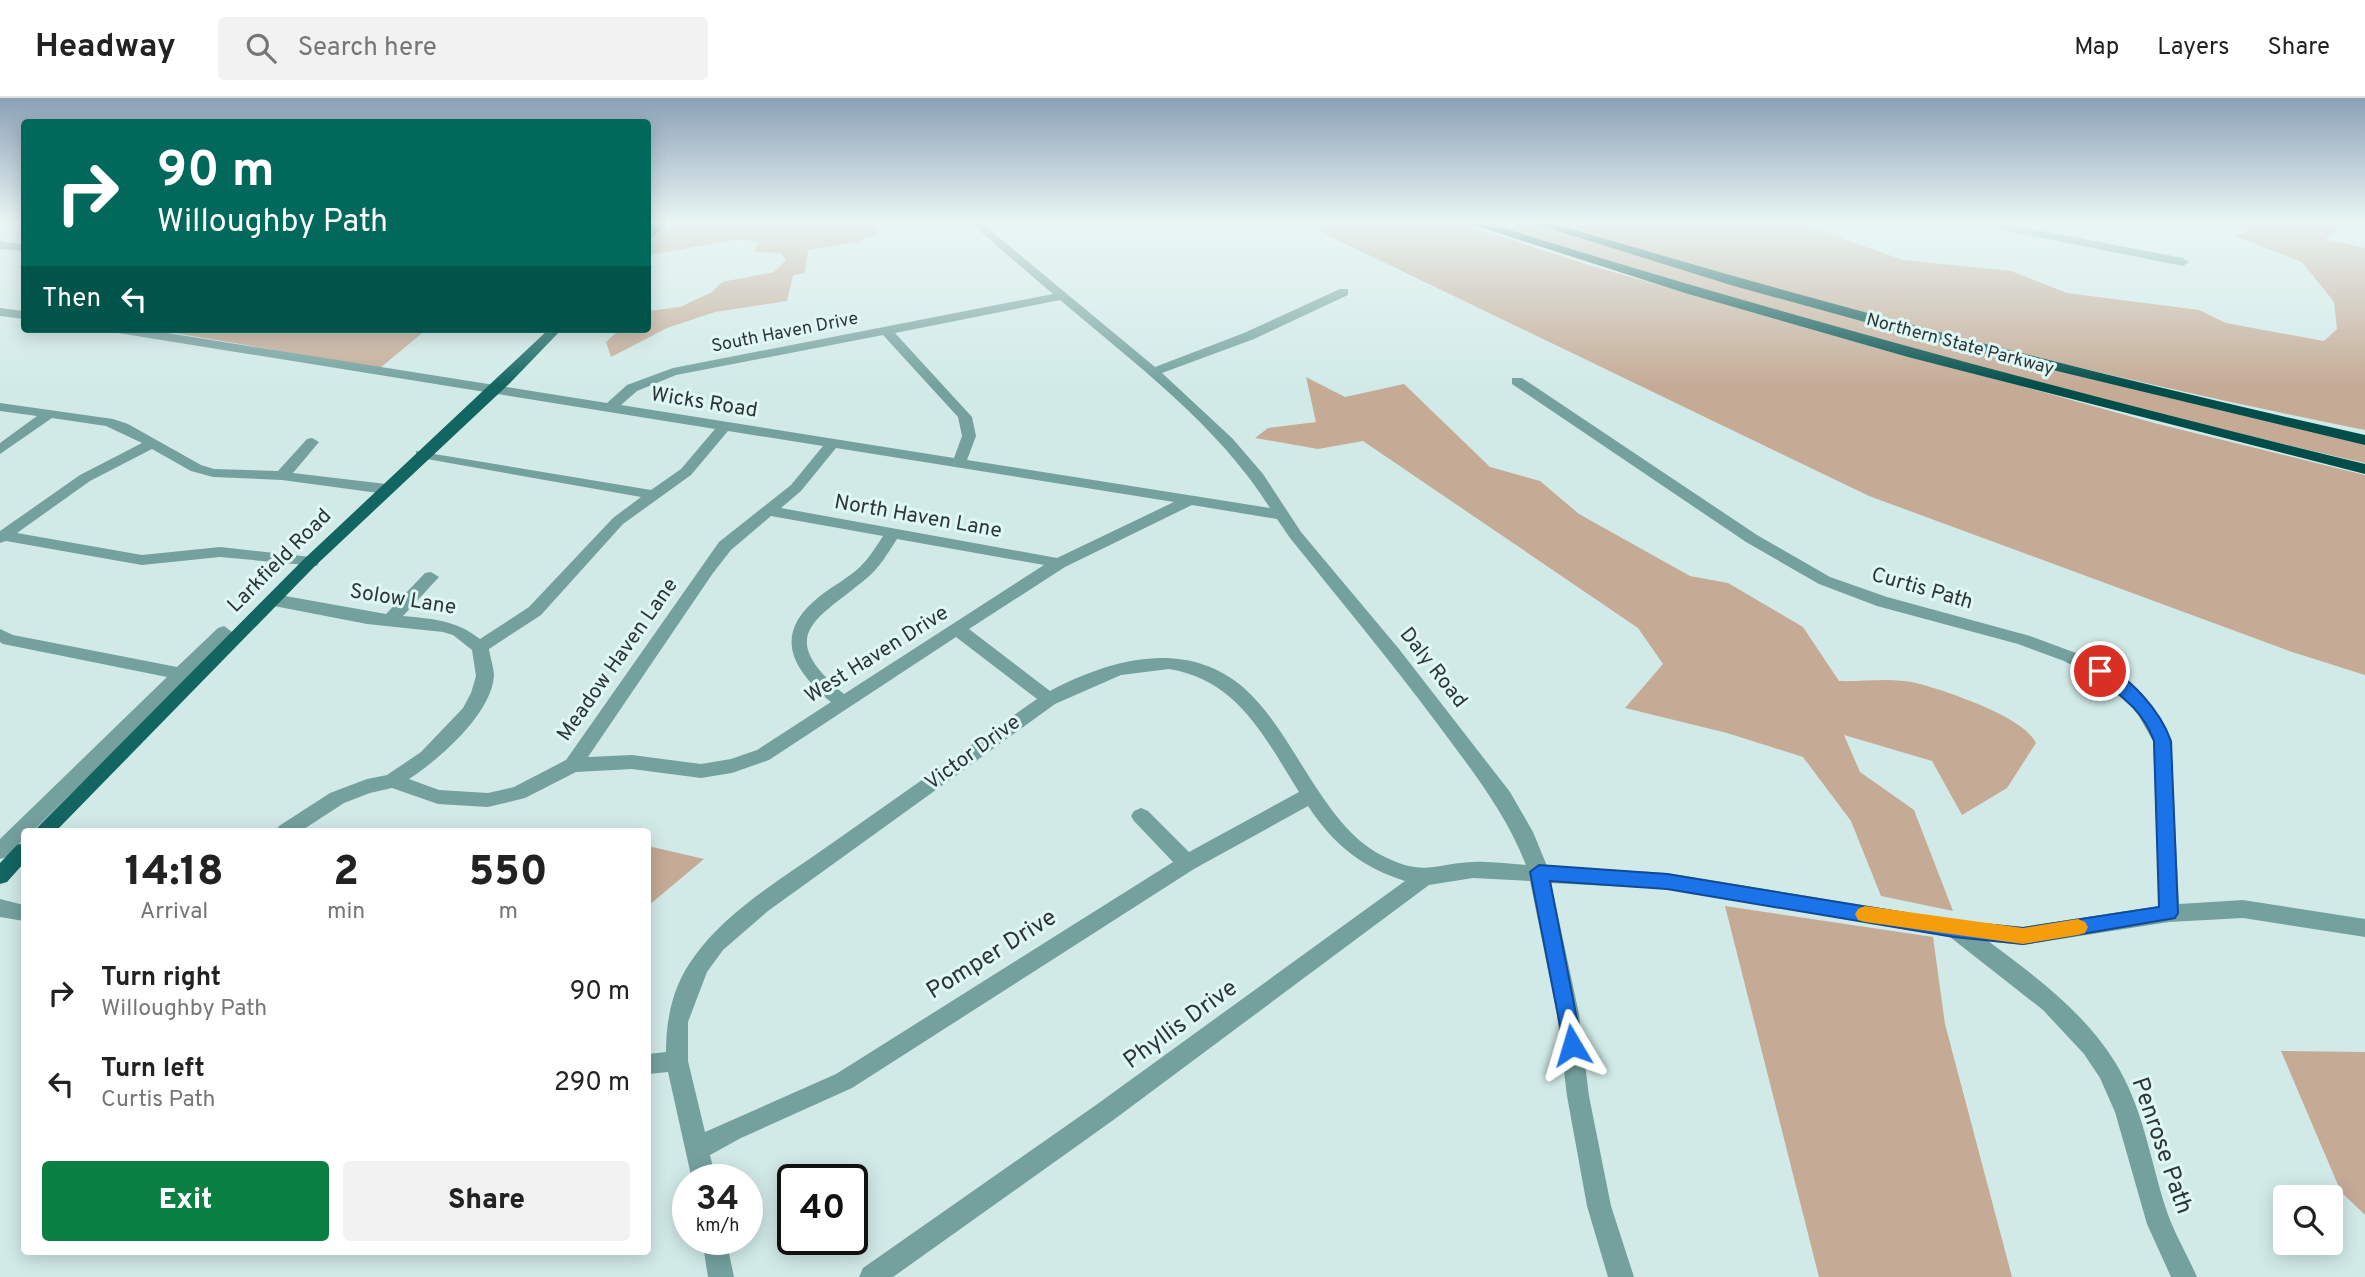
<!DOCTYPE html>
<html lang="en">
<head>
<meta charset="utf-8">
<style>
  body { margin:0; font-family:Overpass,sans-serif; background:#f2f2f2; color:#222; height:100vh; display:flex; flex-direction:column; font-size:26px; white-space:nowrap }
  * { box-sizing:border-box; margin:0 }
  p { font-size:23px; color:#767676 }
  .icon { flex:none; width:38px; height:38px; fill:none; stroke:currentColor; stroke-width:2; stroke-linecap:round; stroke-linejoin:round }
  .map { position:relative; flex:1; overflow:hidden }
  .side { position:absolute; left:21px; top:730px; width:630px; height:427px; display:flex; flex-direction:column; background:#fff; border-radius:7px; box-shadow:0 4px 18px #0003 }
  .side>* { flex:none }
  .top-card { position:absolute; left:21px; top:21px; width:630px; height:214px; border-radius:7px; box-shadow:0 4px 18px #0003; background:#00695c; color:#fff; overflow:hidden }
  .controls { position:absolute; left:2273px; top:1087px; display:grid; gap:14px }
  .controls a { display:grid; place-items:center; width:70px; height:70px; border-radius:7px; background:#fff; box-shadow:0 4px 18px #0003; font-size:35px }
  .speed { position:absolute; left:672px; top:1066px; display:flex; gap:14px; font-size:35px; font-weight:700; text-align:center }
  .speed>* { display:grid; place-content:center; width:91px; height:91px; border-radius:50%; background:#fff; box-shadow:0 4px 18px #0003; line-height:1 }
  .speed small { font-size:18px; font-weight:400 }
  .speed .limit { border:4px solid #111; border-radius:10px; background:#fff; color:#111 }
  .pin { position:absolute; display:grid; place-items:center; width:60px; height:60px; color:#fff; margin:-30px; border:4px solid #fff; border-radius:50%; box-shadow:0 2px 7px #0007 }
  .me { position:absolute; width:77px; margin:-38px; rotate:353deg; stroke-linejoin:round; filter:drop-shadow(0 0 5px #0008) }
  .turn { display:flex; align-items:center; gap:24px; height:147px; padding:0 21px; font-size:32px }
  .turn .icon { width:91px; height:91px; stroke-width:2.5 }
  .turn b { display:block; font-size:49px; line-height:60px }
  .then { display:flex; align-items:center; height:66px; padding:0 21px; background:#0003; gap:14px; font-size:26px }
  .eta { display:flex; justify-content:space-evenly; align-items:center; height:119px; text-align:center }
  .eta b { font-size:42px; font-weight:800; line-height:49px }
  .action { display:flex; gap:14px; margin-top:auto; padding:14px 21px }
  .action a { flex:1; height:80px; border-radius:7px; background:#0b8043; color:#fff; font-size:28px; font-weight:800; line-height:80px; text-align:center }
  .action a+a { background:#f2f2f2; color:#222 }
  ul { padding:0; list-style:none }
  li { display:flex; align-items:center; gap:21px; height:91px; padding:0 21px }
  li div { flex:1 }
  li b { display:block; font-size:26px }
  li em { font-style:normal }
  header { display:flex; align-items:center; gap:42px; box-sizing:border-box; height:98px; padding:0 35px; background:#fff; border-bottom:2px solid #e0e0e0 }
  header strong { font-size:33px }
  nav { display:flex; gap:38px; margin-inline-start:auto; font-size:24px }
  .search { width:490px; height:63px; background:#f2f2f2; display:flex; align-items:center; gap:18px; box-sizing:border-box; padding:0 24px; border-radius:7px; color:#767676; font-size:26px }
  .map>svg:first-child { display:block }
  .green { fill:#c5ab96 }
  .lines { fill:none; stroke-linecap:round; stroke-linejoin:round }
  .minor { fill:#74a19e; fill-rule:evenodd }
  .major { fill:#136561; fill-rule:evenodd }
  .highway { fill:#014d4a; fill-rule:evenodd }
  .route { fill:#1a73e8; stroke:#114b97; stroke-width:2 }
  .slow { fill:#f59e0b }
  .labels { text-anchor:middle; dominant-baseline:central; stroke-width:6; stroke-linejoin:round; paint-order:stroke }
  .far-street-label { font-size:18px; fill:#2d3635; stroke:#dff7f5 }
  .street-label { font-size:21px; fill:#2d3635; stroke:#dff7f5 }
  .near-street-label { font-size:24px; fill:#2d3635; stroke:#dff7f5 }
</style>
</head>
<body>
<header>
<strong>Headway</strong>
<div class="search"><svg class="icon" aria-label="search" viewBox="0 0 24 24"><circle cx="10" cy="10" r="6"/><path d="M15 15l6 6"/></svg>Search here</div>
<nav><a>Map</a><a>Layers</a><a>Share</a></nav>
</header>
<div class="map">
<svg width="2365" height="1179" viewBox="0 0 2365 1179">
  <rect width="100%" height="100%" fill="#d1eae8"/>
  <!-- green -->
  <path class="green" d="M666 123H811L735 135 825 123H877L878 136 856 144 808 152 805 175 793 177 787 203 715 214 667 230 611 259 606 244 620 231H648V213L680 209 712 194 722 184 774 174 786 162 781 155 754 154 758 144 740 141 648 157V142Z
    M1298 123H1452L1595 169 2154 325 2365 377V577L2292 554 1869 398Z
    M1478 123H1528L1711 179 2365 344V365C2066 297 1771 213 1478 123Z
    M1549 123H1792L1903 162 2011 173 2067 195 2199 212 2226 225 2324 243 2337 231 2334 204 2302 164 2235 138 2247 133 2221 123H2334L2340 129 2325 141 2365 150V332C2090 277 1816 208 1549 123Z
    M152 231H427L380 270Z
    M1306 279 1345 299 1404 286 1490 369 1540 383 1579 416 1690 478 1728 485 1803 529 1839 583C1863 584 1892 579 1916 585 1944 592 2025 619 2036 645L2007 690 1962 717 1932 663 1844 637 1860 674 1914 712 1953 813 1881 798 1851 723 1803 659 1727 635 1625 610 1663 566 1638 530 1363 343 1318 351 1255 340 1268 330 1316 324Z
    M648 748 704 761 648 808Z
    M1725 808 1933 839 1945 926 2012 1179H1819Z
    M2281 953 2365 954V1117L2341 1094Z"/>
  <g class="lines">
    <!-- minor -->
    <path class="minor" d="M968 123H979L1155 269 1244 235 1340 191H1348V197L1254 241 1162 275 1233 341 1263 376 1301 434 1399 551 1510 694 1533 734 1547 768 1667 775 1954 822 2023 829 2159 808 2153 643 2136 613 2104 585 2064 563 2018 546 1877 508 1819 486 1746 444 1512 286V280H1522L1757 437 1830 479 1887 499 2030 538 2076 555 2116 576 2148 604 2171 643 2179 806 2243 802 2365 821V839L2243 820 2169 824 2023 847 1988 843C2035 878 2084 914 2115 964 2143 1009 2150 1061 2166 1111 2174 1135 2187 1156 2197 1179H2171L2147 1126 2115 1014 2100 980 2084 956 2043 912 1950 839 1667 791 1551 785 1579 916 1589 998 1611 1108 1634 1179H1608L1587 1108 1567 998 1557 916 1530 783 1473 780 1429 787 1112 1023 893 1179H859L863 1170 1096 1007 1405 783C1361 769 1333 746 1308 708L1194 771 852 990 741 1040 710 1057 716 1082H692L668 974 648 976V956L666 954C666 920 673 887 694 859 727 812 782 781 828 748 898 699 967 650 1037 601L956 539 769 662 732 675 701 680 632 671 576 674 525 700 488 709 438 706 392 690 370 695 344 705 301 733H276L279 728 330 695 367 681 387 677 421 654 463 610 471 595 476 578 472 552 453 537 443 534 367 526 274 508 266 502 268 498 274 496 386 516 425 475 431 474 439 479 403 518C433 521 456 522 480 541L529 509 613 420 641 399 421 360 416 359V353L651 392 681 371 715 331 118 235 112 231H142L607 305 627 287 673 270 1053 196ZM1060 202C1134 265 1218 327 1270 410L967 362 976 338 972 319 895 235ZM883 237 958 319 962 338 954 360 621 307 637 293 676 277ZM728 333 823 348 791 387 719 444 566 662 514 689 488 695 439 692 409 681C438 662 491 617 494 578 494 570 490 559 489 551L541 517 623 426 691 377ZM836 350 1174 404 1057 460 781 410 801 393ZM1192 407 1277 421 1290 440C1339 501 1389 561 1436 624 1470 670 1505 713 1526 767 1509 766 1491 763 1473 764 1432 766 1423 779 1381 757 1349 740 1329 709 1310 680 1290 649 1271 614 1244 590 1186 540 1111 561 1050 593L969 531 1065 469ZM771 418 883 438C876 449 869 460 860 469 848 480 833 488 820 498 772 536 791 570 831 604L757 652 731 661 701 666 632 657 588 659 713 475 731 452ZM897 441 1044 467 844 596C773 536 817 522 867 480 880 469 888 455 897 441ZM1169 571C1238 582 1265 640 1299 694L1189 754 1148 713 1141 710 1134 713 1131 718 1134 723 1173 764 836 976 705 1034 688 963V924L707 874 723 852 768 813 1055 606 1121 577Z
      M1966 123H1988L2183 160 2189 164 2183 168 1972 126Z
      M0 143 24 147V153L0 151Z
      M0 210 24 213V221L0 218Z
      M0 305 113 321 128 326 201 367 214 371 278 373 307 341 312 340 319 344 293 375 386 386 393 391 386 396 282 382 213 379 191 373 152 351 90 383 17 435 142 457 220 449 311 459 317 460 319 464 317 468 220 459 142 467 6 443 0 445V433L80 377 142 345 106 328 52 320 0 356V345L37 318 0 313Z
      M224 528 232 534 193 574 192 581 185 583 33 733H24V741L7 759 0 761V741L167 579 3 546 0 544V531L13 537 177 569 218 530Z
      M0 801 24 807V823L0 819Z
      M702 1141H726L734 1179H708Z"/>
    <!-- major -->
    <path class="major" d="M657 123H669L652 139 648 140V131Z
      M549 231H562L510 285 314 469 56 733H34L303 462Z
      M24 745V765L7 784 0 786V765L17 747Z"/>
    <!-- highway -->
    <path class="highway" d="M1461 123H1481C1773 215 2068 294 2365 366V376L1908 259 1685 195Z
      M1526 123H1546C1816 205 2089 275 2365 337V347L1941 245 1734 188Z"/>
  </g>
  <!-- sky -->
  <linearGradient id="sky" x2="0" y2="1"><stop stop-color="#8ca1b7"/><stop offset="0.43" stop-color="#eaf6f5"/><stop offset="1" stop-color="#eaf6f5" stop-opacity="0"/></linearGradient>
  <rect width="2365" height="288" fill="url(#sky)"/>
  <!-- route -->
  <path class="route" d="M2100 568C2130 576 2161 615 2171 643L2178 815 2175 820 2023 846 1954 839 1667 791 1550 783 1582 947 1579 953 1572 956 1565 953 1530 774 1539 767 1667 776 1954 823 2023 830 2159 809 2154 643C2143 612 2120 597 2095 577V569Z"/>
  <!-- slow -->
  <path class="slow" d="M1865 808 2023 830 2078 821 2085 824 2088 829 2085 835 2078 837 2023 846 1865 824 1858 822 1855 816 1858 811Z"/>
  <g class="labels">
    <!-- far-street labels -->
    <g class="far-street-label">
      <text transform="translate(785 235) rotate(-11)">South Haven Drive</text>
      <text transform="translate(1960 247) rotate(15)">Northern State Parkway</text>
    </g>
    <!-- street labels -->
    <g class="street-label">
      <text transform="translate(704 305) rotate(9)">Wicks Road</text>
      <text transform="translate(918 419) rotate(10)">North Haven Lane</text>
      <text transform="translate(280 463) rotate(-45)">Larkfield Road</text>
      <text transform="translate(1922 491) rotate(16)">Curtis Path</text>
      <text transform="translate(403 502) rotate(9)">Solow Lane</text>
      <text transform="translate(877 557) rotate(-32)">West Haven Drive</text>
      <text transform="translate(618 562) rotate(-55)">Meadow Haven Lane</text>
      <text transform="translate(1433 570) rotate(52)">Daly Road</text>
      <text transform="translate(973 655) rotate(-36)">Victor Drive</text>
    </g>
    <!-- near-street labels -->
    <g class="near-street-label">
      <text transform="translate(992 857) rotate(-32)">Pomper Drive</text>
      <text transform="translate(1181 927) rotate(-36)">Phyllis Drive</text>
      <text transform="translate(2161 1048) rotate(71)">Penrose Path</text>
    </g>
  </g>
</svg>
<div class="controls">
<a><svg class="icon" aria-label="search" viewBox="0 0 24 24"><circle cx="10" cy="10" r="6"/><path d="M15 15l6 6"/></svg></a>
</div>
<div class="speed"><div>34<small>km/h</small></div><div class="limit">40</div></div>
<div class="pin" style="left:2100px;top:573px;background:#d93025"><svg class="icon" aria-label="arrive" viewBox="0 0 24 24"><path d="M6 21V4h12l-3 4 3 4H6"/></svg></div>
<svg class="me" style="left:1572px;top:947px" viewBox="-20 -20 40 40"><path d="M0-17L14 15 0 8-14 15z" fill="#1a73e8" stroke="#fff" stroke-width="4"/></svg>
<div class="top-card">
<div class="turn"><svg class="icon" aria-label="right" viewBox="0 0 24 24"><path d="M7 20v-9h11M14 6l5 5-5 5"/></svg><div><b>90 m</b>Willoughby Path</div></div>
<div class="then">Then<svg class="icon" aria-label="left" viewBox="0 0 24 24"><path d="M17 20v-9H6M10 6l-5 5 5 5"/></svg></div>
</div>
<section class="side">
<div class="eta">
<div><b>14:18</b><p>Arrival</p></div>
<div><b>2</b><p>min</p></div>
<div><b>550</b><p>m</p></div>
</div>
<ul>
<li><svg class="icon" aria-label="right" viewBox="0 0 24 24"><path d="M7 20v-9h11M14 6l5 5-5 5"/></svg><div><b>Turn right</b><p>Willoughby Path</p></div><em>90 m</em></li>
<li><svg class="icon" aria-label="left" viewBox="0 0 24 24"><path d="M17 20v-9H6M10 6l-5 5 5 5"/></svg><div><b>Turn left</b><p>Curtis Path</p></div><em>290 m</em></li>
</ul>
<div class="action"><a>Exit</a><a>Share</a></div>
</section>
</div>
</body>
</html>
